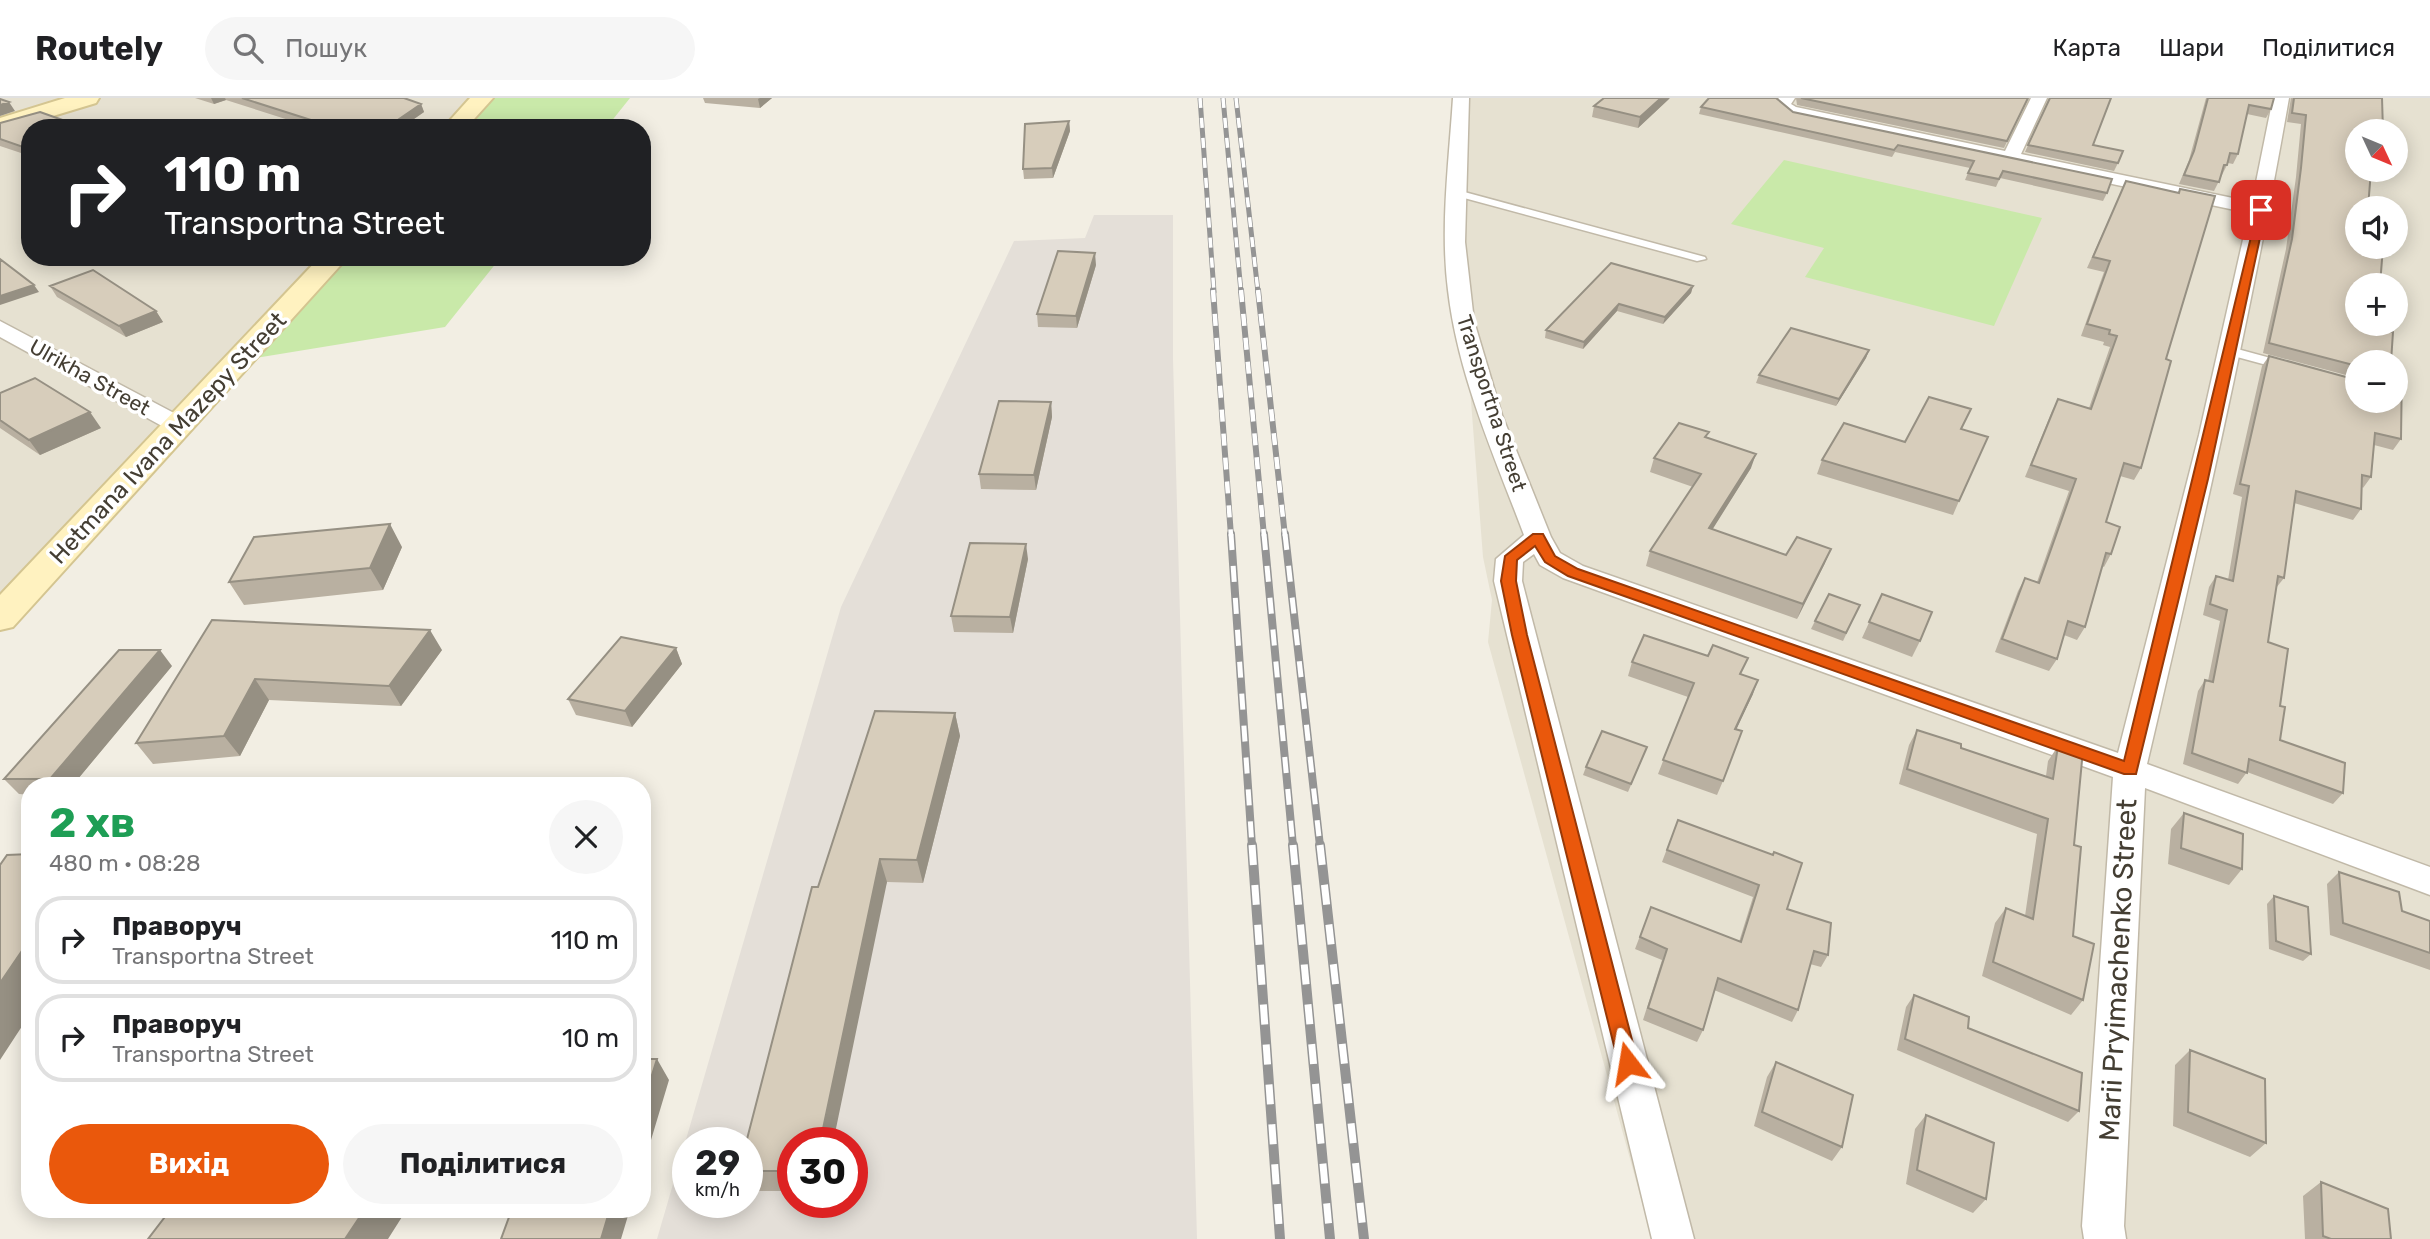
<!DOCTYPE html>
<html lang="uk">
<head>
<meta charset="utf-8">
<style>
  body { margin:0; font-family:Rubik,sans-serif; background:#f6f6f6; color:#202124; height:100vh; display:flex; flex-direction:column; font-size:26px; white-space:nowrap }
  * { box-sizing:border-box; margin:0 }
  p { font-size:23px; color:#757577 }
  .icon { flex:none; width:38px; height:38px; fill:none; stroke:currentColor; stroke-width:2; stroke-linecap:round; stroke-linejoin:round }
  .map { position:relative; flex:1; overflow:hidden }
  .details { position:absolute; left:21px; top:679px; width:630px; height:441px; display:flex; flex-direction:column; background:#fff; border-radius:28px; box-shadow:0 4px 18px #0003 }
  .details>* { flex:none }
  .guide { position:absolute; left:21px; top:21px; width:630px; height:147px; border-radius:28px; box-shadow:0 4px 18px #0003; background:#202124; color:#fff; overflow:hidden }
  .needle { width:46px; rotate:134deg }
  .fabs { position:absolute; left:2345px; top:21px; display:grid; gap:14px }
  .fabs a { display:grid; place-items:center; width:63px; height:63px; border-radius:50%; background:#fff; box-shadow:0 4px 18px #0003; font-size:35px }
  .speed { position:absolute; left:672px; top:1029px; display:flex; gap:14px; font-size:35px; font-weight:700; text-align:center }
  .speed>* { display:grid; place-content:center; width:91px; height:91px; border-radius:50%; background:#fff; box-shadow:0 4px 18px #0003; line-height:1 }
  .speed small { font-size:18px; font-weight:400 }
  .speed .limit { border:10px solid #d22; background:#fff; color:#111 }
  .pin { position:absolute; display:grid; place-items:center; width:60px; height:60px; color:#fff; margin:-30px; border-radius:14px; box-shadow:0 4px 10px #0006 }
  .me { position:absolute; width:77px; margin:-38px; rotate:346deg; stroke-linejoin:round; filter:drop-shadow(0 0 5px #0008) }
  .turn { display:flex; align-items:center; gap:24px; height:147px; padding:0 28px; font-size:32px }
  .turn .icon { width:91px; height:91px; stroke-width:2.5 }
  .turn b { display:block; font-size:49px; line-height:60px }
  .round { display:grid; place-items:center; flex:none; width:74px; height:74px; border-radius:37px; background:#f6f6f6 }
  .overview { display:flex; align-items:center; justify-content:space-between; height:119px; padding:0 28px }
  h1 { font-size:42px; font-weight:700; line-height:52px; color:#1e9e55 }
  .button { display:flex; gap:14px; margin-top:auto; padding:14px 28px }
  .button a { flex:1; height:80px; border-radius:42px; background:#ea580c; color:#fff; font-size:28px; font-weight:700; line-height:80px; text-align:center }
  .button a+a { background:#f6f6f6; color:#202124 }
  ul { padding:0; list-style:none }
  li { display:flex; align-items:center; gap:21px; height:88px; margin:0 14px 10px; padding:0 14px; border:4px solid #e0e0e0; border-radius:28px }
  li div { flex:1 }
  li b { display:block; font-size:26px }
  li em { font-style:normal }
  header { display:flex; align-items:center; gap:42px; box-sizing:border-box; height:98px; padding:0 35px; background:#fff; border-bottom:2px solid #e0e0e0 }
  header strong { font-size:33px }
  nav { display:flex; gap:38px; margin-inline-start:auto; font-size:24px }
  .search { width:490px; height:63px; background:#f6f6f6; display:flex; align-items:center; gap:18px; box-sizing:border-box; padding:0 24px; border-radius:38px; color:#757577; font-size:26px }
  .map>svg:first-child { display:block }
  .residential { fill:#e6e1d1; fill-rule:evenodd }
  .industrial { fill:#e4dfd8; fill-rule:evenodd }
  .green { fill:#c9e9a9 }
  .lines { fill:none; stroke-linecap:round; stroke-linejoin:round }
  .lane-casing { stroke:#c1b9a8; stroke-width:3 }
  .street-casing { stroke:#c1b9a8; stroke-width:3 }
  .secondary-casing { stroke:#d4c591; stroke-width:4 }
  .lane { fill:#fff; fill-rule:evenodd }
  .street { fill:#fff; fill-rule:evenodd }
  .secondary { fill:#fff2c0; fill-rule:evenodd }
  .rail-far3-casing { stroke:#949494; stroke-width:5 }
  .rail-far2-casing { stroke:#949494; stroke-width:6 }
  .rail-far1-casing { stroke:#949494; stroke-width:8 }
  .rail-casing { stroke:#949494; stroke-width:10 }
  .rail-far3 { stroke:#fff; stroke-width:3.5; stroke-dasharray:10; stroke-linecap:butt }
  .rail-far2 { stroke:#fff; stroke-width:4.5; stroke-dasharray:12; stroke-linecap:butt }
  .rail-far1 { stroke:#fff; stroke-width:5; stroke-dasharray:16; stroke-linecap:butt }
  .rail { stroke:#fff; stroke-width:7; stroke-dasharray:20; stroke-linecap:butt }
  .wall { fill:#b9b0a1 }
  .shaded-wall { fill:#969083 }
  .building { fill:#d7cdbb; stroke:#969083; stroke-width:2 }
  .route { fill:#ea580c; stroke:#983908; stroke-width:2 }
  .labels { text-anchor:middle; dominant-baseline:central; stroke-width:7; stroke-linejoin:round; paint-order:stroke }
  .far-street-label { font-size:21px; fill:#443e33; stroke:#fff }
  .street-label { font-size:24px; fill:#443e33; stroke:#fff }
  .near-street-label { font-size:28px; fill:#443e33; stroke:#fff }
</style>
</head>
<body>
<header>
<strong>Routely</strong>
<div class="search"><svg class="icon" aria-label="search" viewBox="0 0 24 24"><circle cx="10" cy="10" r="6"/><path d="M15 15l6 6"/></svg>Пошук</div>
<nav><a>Карта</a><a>Шари</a><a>Поділитися</a></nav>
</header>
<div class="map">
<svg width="2430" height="1141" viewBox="0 0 2430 1141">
  <rect width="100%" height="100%" fill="#f2eee3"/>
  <!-- residential -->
  <path class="residential" d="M0 0H482L454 30H30V159H335L0 520Z
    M1461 0H2430V1141H1652L1488 544 1492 502 1483 459 1466 238ZM2357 33H2396V72H2357ZM2357 110H2396V149H2357ZM2357 187H2396V226H2357ZM2357 264H2396V303H2357Z"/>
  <!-- industrial -->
  <path class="industrial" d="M1094 117H1173V261L1197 1141H657L841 509 1014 143 1085 140ZM688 1045H747V1104H688ZM793 1045H852V1104H793Z"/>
  <!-- green -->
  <path class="green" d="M479 0H630L606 30H452Z
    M1784 62 2042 120 1994 228 1805 179 1824 150 1731 126Z
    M333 159H501L445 229 238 263Z"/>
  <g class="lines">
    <!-- lane casing -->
    <g class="lane-casing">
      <path id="lane" d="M1457 92 1705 159 1706 161 1697 163 1453 97V93Z
        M2230 249 2289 265 2291 268 2285 272 2226 256V250Z"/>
    </g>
    <!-- street casing -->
    <g class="street-casing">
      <path id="street" d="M1453 0H1469L1465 144 1474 223 1502 317 1551 439 1560 455 1583 468 2118 655 2199 337 2249 115 1791 18 1774 7 1779 0H1795L1791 6 1796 9 2005 53 2031 0H2047L2021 56 2252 104 2273 0H2289C2250 223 2199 444 2147 666L2430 769V797L2145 690 2124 1128 2126 1141H2084L2082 1128 2113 679 1563 480 1540 467 1534 456 1523 464 1522 483 1694 1141H1652L1494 483 1496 461 1524 437C1494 357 1458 278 1448 192 1440 129 1449 63 1453 0Z
        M0 223 189 323 192 328 189 333H171L0 239Z"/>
    </g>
    <!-- secondary casing -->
    <g class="secondary-casing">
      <path id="secondary" d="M65 0H99L96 5 0 34V20Z
        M470 0H493L466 30H443Z
        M320 159H348L13 529 0 532V497Z"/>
    </g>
    <!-- lane -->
    <use href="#lane" class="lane"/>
    <!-- street -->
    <use href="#street" class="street"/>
    <!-- secondary -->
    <use href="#secondary" class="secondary"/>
    <!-- rail-far3 casing -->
    <g class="rail-far3-casing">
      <path id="rail-far3" d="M1200 0 1214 194
        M1223 0 1241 194
        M1236 0 1258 194"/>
    </g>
    <!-- rail-far2 casing -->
    <g class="rail-far2-casing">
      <path id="rail-far2" d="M1213 192 1231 438
        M1241 192 1264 438
        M1258 192 1285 438"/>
    </g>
    <!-- rail-far1 casing -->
    <g class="rail-far1-casing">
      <path id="rail-far1" d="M1231 436 1252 748
        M1264 436 1293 748
        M1285 436 1320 748"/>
    </g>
    <!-- rail casing -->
    <g class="rail-casing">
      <path id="rail" d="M1252 747 1280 1141
        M1293 747 1330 1141
        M1320 747 1364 1141"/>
    </g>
    <!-- rail-far3 -->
    <use href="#rail-far3" class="rail-far3"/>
    <!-- rail-far2 -->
    <use href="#rail-far2" class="rail-far2"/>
    <!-- rail-far1 -->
    <use href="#rail-far1" class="rail-far1"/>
    <!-- rail -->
    <use href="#rail" class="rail"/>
  </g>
  <!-- wall -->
  <path class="wall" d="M195 0H404L421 6 424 14 401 30H314L226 2 214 6Z
    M703 0H772L760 10 705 5Z
    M1709 0H1777L1793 14 2107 95 2103 103 2000 80 1996 89 1965 82 1970 70 1895 54 1892 59 1699 16 1701 9Z
    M1796 0H2028L2004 50 1797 7Z
    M2049 0H2111L2093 47 2118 65 2114 73 2025 54Z
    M2206 0H2274L2271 11 2266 20 2247 16 2238 56 2233 66 2228 65 2214 93 2179 86 2189 62Z
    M2291 0H2382L2357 72H2379L2377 75 2371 74 2357 264V280L2263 255 2286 151 2296 79 2301 26 2287 24Z
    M1669 1 1638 30 1592 19 1594 8Z
    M1069 23 1070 33 1053 80 1024 81 1023 71Z
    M0 25 30 30V58L0 48Z
    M2180 91 2166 261 2141 370 2134 382 2120 378 2106 424 2111 456 2104 469 2102 468 2085 529 2077 542 2064 537 2057 561 2049 573 1995 554 2018 493 2025 480 2037 484 2069 393 2025 379 2052 313 2058 301 2089 310 2110 249 2103 247 2104 244 2081 238 2104 174 2087 170 2121 94 2178 95Z
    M1611 165 1693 188 1691 195 1663 226 1617 213 1583 251 1545 240 1546 232Z
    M1096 167 1077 230 1038 229 1037 216Z
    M50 188 156 213 163 224 126 239 57 199Z
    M1869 252 1866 260 1836 308 1756 285 1759 277Z
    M2269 258 2401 341 2393 352 2374 347 2371 379 2363 390 2362 389 2361 411 2353 422 2294 405 2284 480 2276 490 2268 544 2280 608V642L2343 695 2333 706 2247 674 2238 686 2183 666 2198 593 2205 582 2208 583 2220 523 2203 517 2209 489 2216 478 2228 482 2242 399 2233 396 2262 268Z
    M0 295 101 330 40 357 0 330Z
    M1051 304 1052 319 1036 392 981 391 979 376Z
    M1961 331 1959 403 1953 417 1817 376 1822 362Z
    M1707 340 1751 370 1712 431 1786 457 1825 465 1797 521 1646 468 1650 453 1693 389 1650 374 1654 360Z
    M402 449 383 492 244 507 229 484Z
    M1028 461 1013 535 954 534 951 518Z
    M1882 496 1920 543 1912 559 1862 540Z
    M1860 507 1843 543 1811 531 1815 523Z
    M212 522 442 552 401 608 269 602 240 658 153 666 136 645Z
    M676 550 682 566 632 629 576 617 568 601Z
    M1632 564 1742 576 1753 596 1736 631 1723 683 1717 697 1658 676 1688 599 1628 578Z
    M172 568 72 688H30V697L19 696 4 681Z
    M955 615 960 638 923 785 887 784 793 1045V1093H750L747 1088V1045L818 789Z
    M1917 632 1961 650 2046 678 2048 663 2058 648 2074 747 2073 838 2083 902 2071 917 1982 878 1995 825 2006 810 2025 818 2037 736 1899 686 1909 647Z
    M1644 657 1628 694 1583 677 1586 669Z
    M2184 715 2242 771 2229 787 2168 766 2171 731Z
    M1678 722 1772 757 1787 811 1828 857 1821 869 1810 866 1798 912 1792 924 1714 892 1703 932 1697 944 1643 922 1662 862 1635 851 1651 809 1739 844 1753 799 1662 764Z
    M2339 774 2402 813 2430 823V872L2330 837 2327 786Z
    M2274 798 2311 856 2303 863 2269 851 2267 806Z
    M1914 897 1968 930 2079 1013 2068 1024 1897 952 1906 909Z
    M2190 952 2266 1045 2250 1059 2173 1028 2175 967Z
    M1776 964 1842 1049 1832 1063 1754 1028 1767 979Z
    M1926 1017 1986 1101 1973 1115 1906 1086 1915 1031Z
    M2321 1084 2391 1141H2305L2303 1098Z"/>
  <!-- shaded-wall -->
  <path class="shaded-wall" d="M211 0H225L226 2 214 6Z
    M760 0H772L760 10 758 1Z
    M1661 0H1670L1638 30 1640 19Z
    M9 4 15 13 0 18V7Z
    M421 6 424 14 401 30H386Z
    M1069 23 1070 33 1053 80 1052 70Z
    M30 47V58L29 59 23 49Z
    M1095 155 1096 167 1077 230 1076 218Z
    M34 187 39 194 0 207V198Z
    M1693 188 1691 195 1663 226 1665 219Z
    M1619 206 1617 213 1583 251 1584 244Z
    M156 213 163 224 126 239 119 228Z
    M1869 252 1866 260 1836 308 1839 301Z
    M1051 304 1052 319 1036 392 1034 377Z
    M90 314 101 330 40 357 29 342Z
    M1756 356 1751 370 1704 445 1709 430Z
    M390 426 402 449 383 492 370 470Z
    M1026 446 1028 461 1013 535 1010 519Z
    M1831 451 1825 465 1797 521 1803 506Z
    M430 532 442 552 401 608 389 588Z
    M676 550 682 566 632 629 625 613Z
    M160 552 172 568 72 688H56L50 681Z
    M255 581 269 602 240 658 224 638Z
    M1758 582 1753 596 1730 645 1735 631Z
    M955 615 960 638 923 785 917 762Z
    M880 761 887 784 833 1045H820Z
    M30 841V916L0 962V885Z
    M657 961 669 982 642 1072V1009Z
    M365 1111H407L388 1141H345Z
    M610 1111H630L621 1141H601Z"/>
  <!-- building -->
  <path class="building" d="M242 0H404L421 6 386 30H336Z
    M1604 0H1661L1640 19 1594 8Z
    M1709 0H1776L1793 14 2112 81 2107 95 2003 73 1999 81 1968 75 1974 63 1898 47 1894 52 1701 9Z
    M1801 0H2028L2007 43Z
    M2050 0H2111L2093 47 2123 53 2118 65 2028 47Z
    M2208 0H2274L2271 11 2249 7 2238 56 2230 55 2227 67H2224L2219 84 2184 77 2194 53Z
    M2294 0H2382L2383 33H2357V72H2371L2368 110H2357V149H2383L2380 187H2357V226H2386L2385 232 2393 234 2391 264H2357V268L2269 245 2292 141 2301 70 2306 17 2292 15Z
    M0 1 9 4 0 7Z
    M40 14 85 30H30V47L23 49 0 41V25Z
    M1069 23 1052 70 1023 71 1025 26Z
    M2126 83 2179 95 2180 91 2215 98 2166 261 2171 263 2141 370 2124 365 2106 424 2120 429 2111 456 2106 455 2085 529 2068 523 2057 561 2002 541 2025 480 2039 485 2076 381 2031 367 2058 301 2091 311 2117 238 2109 236 2110 232 2087 226 2110 163 2093 159Z
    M1058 153 1095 155 1076 218 1037 216Z
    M0 161 34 187 0 198Z
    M1611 165 1693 188 1665 219 1619 206 1584 244 1546 232Z
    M93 172 156 213 119 228 50 188Z
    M1791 230 1869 252 1839 301 1759 277Z
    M2269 258 2357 282V303H2396V266L2402 268 2401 341 2375 335 2371 379 2362 377 2361 411 2296 393 2284 480 2278 478 2268 544 2288 551 2280 608 2285 609 2280 642 2345 665 2343 695 2249 661 2247 675 2192 655 2205 582 2213 584 2227 512 2210 506 2216 478 2233 483 2249 388 2240 386Z
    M35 280 90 314 29 342 0 322V295Z
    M1929 299 1971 311 1961 331 1988 339 1959 403 1822 362 1844 325 1905 344Z
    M999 303 1051 304 1034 377 979 376Z
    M1679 325 1709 334 1705 339 1756 356 1709 430 1786 457 1797 439 1831 451 1803 506 1650 453 1701 376 1654 360Z
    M390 426 370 470 229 484 254 439Z
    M970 445 1026 446 1010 519 951 518Z
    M1829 496 1860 507 1846 535 1815 523Z
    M1882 496 1932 514 1920 543 1869 524Z
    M212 522 430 532 389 588 255 581 224 638 136 645Z
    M1644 537 1708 558 1713 547 1748 560 1740 576 1758 582 1735 631 1742 633 1723 683 1663 662 1694 585 1632 564Z
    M621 539 676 550 625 613 568 601Z
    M119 552H160L50 681H4Z
    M875 613 955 615 917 762 880 761 820 1045H793V1073H747V1045H746L812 789H818Z
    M1917 632 1961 646V650L2053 681 2058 648 2083 652 2074 747 2081 749 2073 838 2094 846 2083 902 1993 864 2006 810 2033 821 2048 721 1907 671Z
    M1602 633 1647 649 1631 686 1586 669Z
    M2184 715 2243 736 2242 771 2181 750Z
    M1678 722 1773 757 1774 754 1802 765 1787 811 1831 825 1828 857 1814 853 1798 912 1718 880 1703 932 1648 910 1667 851 1640 839 1651 809 1741 844 1759 787 1667 752Z
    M30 756V841L0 885V767L7 757Z
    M2339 774 2399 794 2402 813 2430 823V855L2343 825Z
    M2274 798 2308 809 2311 856 2276 843Z
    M1914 897 1969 919 1968 930 2082 975 2079 1013 1905 941Z
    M2190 952 2265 981 2266 1045 2188 1014Z
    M642 961H657L642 1009Z
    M1776 964 1853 997 1842 1049 1762 1014Z
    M1926 1017 1994 1045 1986 1101 1917 1072Z
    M2321 1084 2388 1111 2391 1141H2331L2323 1138Z
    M171 1111H365L345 1141H148Z
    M512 1111H610L601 1141H501Z"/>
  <!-- route -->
  <path class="route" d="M2258 110 2266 112 2208 381 2136 676H2124L1568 478 1545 464 1535 448 1517 462 1516 483 1527 537 1638 965 1635 972 1628 975 1620 972 1512 537 1501 483 1505 458 1533 436H1543L1555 458 1578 471 2124 663Z"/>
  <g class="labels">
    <!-- far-street labels -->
    <g class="far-street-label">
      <text transform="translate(90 279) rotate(29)">Ulrikha Street</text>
      <text transform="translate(1492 305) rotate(72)">Transportna Street</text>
    </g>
    <!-- street labels -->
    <g class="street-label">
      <text transform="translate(168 340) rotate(-47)">Hetmana Ivana Mazepy Street</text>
    </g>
    <!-- near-street labels -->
    <g class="near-street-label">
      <text transform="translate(2118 872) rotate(-87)">Marii Pryimachenko Street</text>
    </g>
  </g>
</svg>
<div class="fabs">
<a><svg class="needle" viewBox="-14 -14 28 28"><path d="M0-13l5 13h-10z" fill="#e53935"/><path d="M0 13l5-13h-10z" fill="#757577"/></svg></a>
<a><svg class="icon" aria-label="sound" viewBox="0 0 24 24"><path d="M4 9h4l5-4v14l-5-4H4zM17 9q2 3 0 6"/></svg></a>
<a>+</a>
<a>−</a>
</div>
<div class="speed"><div>29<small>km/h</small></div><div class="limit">30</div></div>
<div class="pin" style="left:2261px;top:112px;background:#d93025"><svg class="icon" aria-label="arrive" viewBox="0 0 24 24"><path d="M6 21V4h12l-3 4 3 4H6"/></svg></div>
<svg class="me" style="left:1628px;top:965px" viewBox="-20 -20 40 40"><path d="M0-17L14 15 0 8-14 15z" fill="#ea580c" stroke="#fff" stroke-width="4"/></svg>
<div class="guide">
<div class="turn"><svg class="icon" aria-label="right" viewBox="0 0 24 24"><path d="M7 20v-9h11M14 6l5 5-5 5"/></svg><div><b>110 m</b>Transportna Street</div></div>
</div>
<section class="details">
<div class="overview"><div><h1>2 хв</h1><p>480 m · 08:28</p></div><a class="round"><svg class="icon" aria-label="close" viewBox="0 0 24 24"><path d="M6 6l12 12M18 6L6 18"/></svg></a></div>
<ul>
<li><svg class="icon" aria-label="right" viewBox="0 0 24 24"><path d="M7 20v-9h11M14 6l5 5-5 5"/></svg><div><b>Праворуч</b><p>Transportna Street</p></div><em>110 m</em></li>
<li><svg class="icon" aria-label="right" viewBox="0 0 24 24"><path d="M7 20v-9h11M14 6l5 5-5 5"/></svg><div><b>Праворуч</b><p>Transportna Street</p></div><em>10 m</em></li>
</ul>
<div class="button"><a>Вихід</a><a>Поділитися</a></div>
</section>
</div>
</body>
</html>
